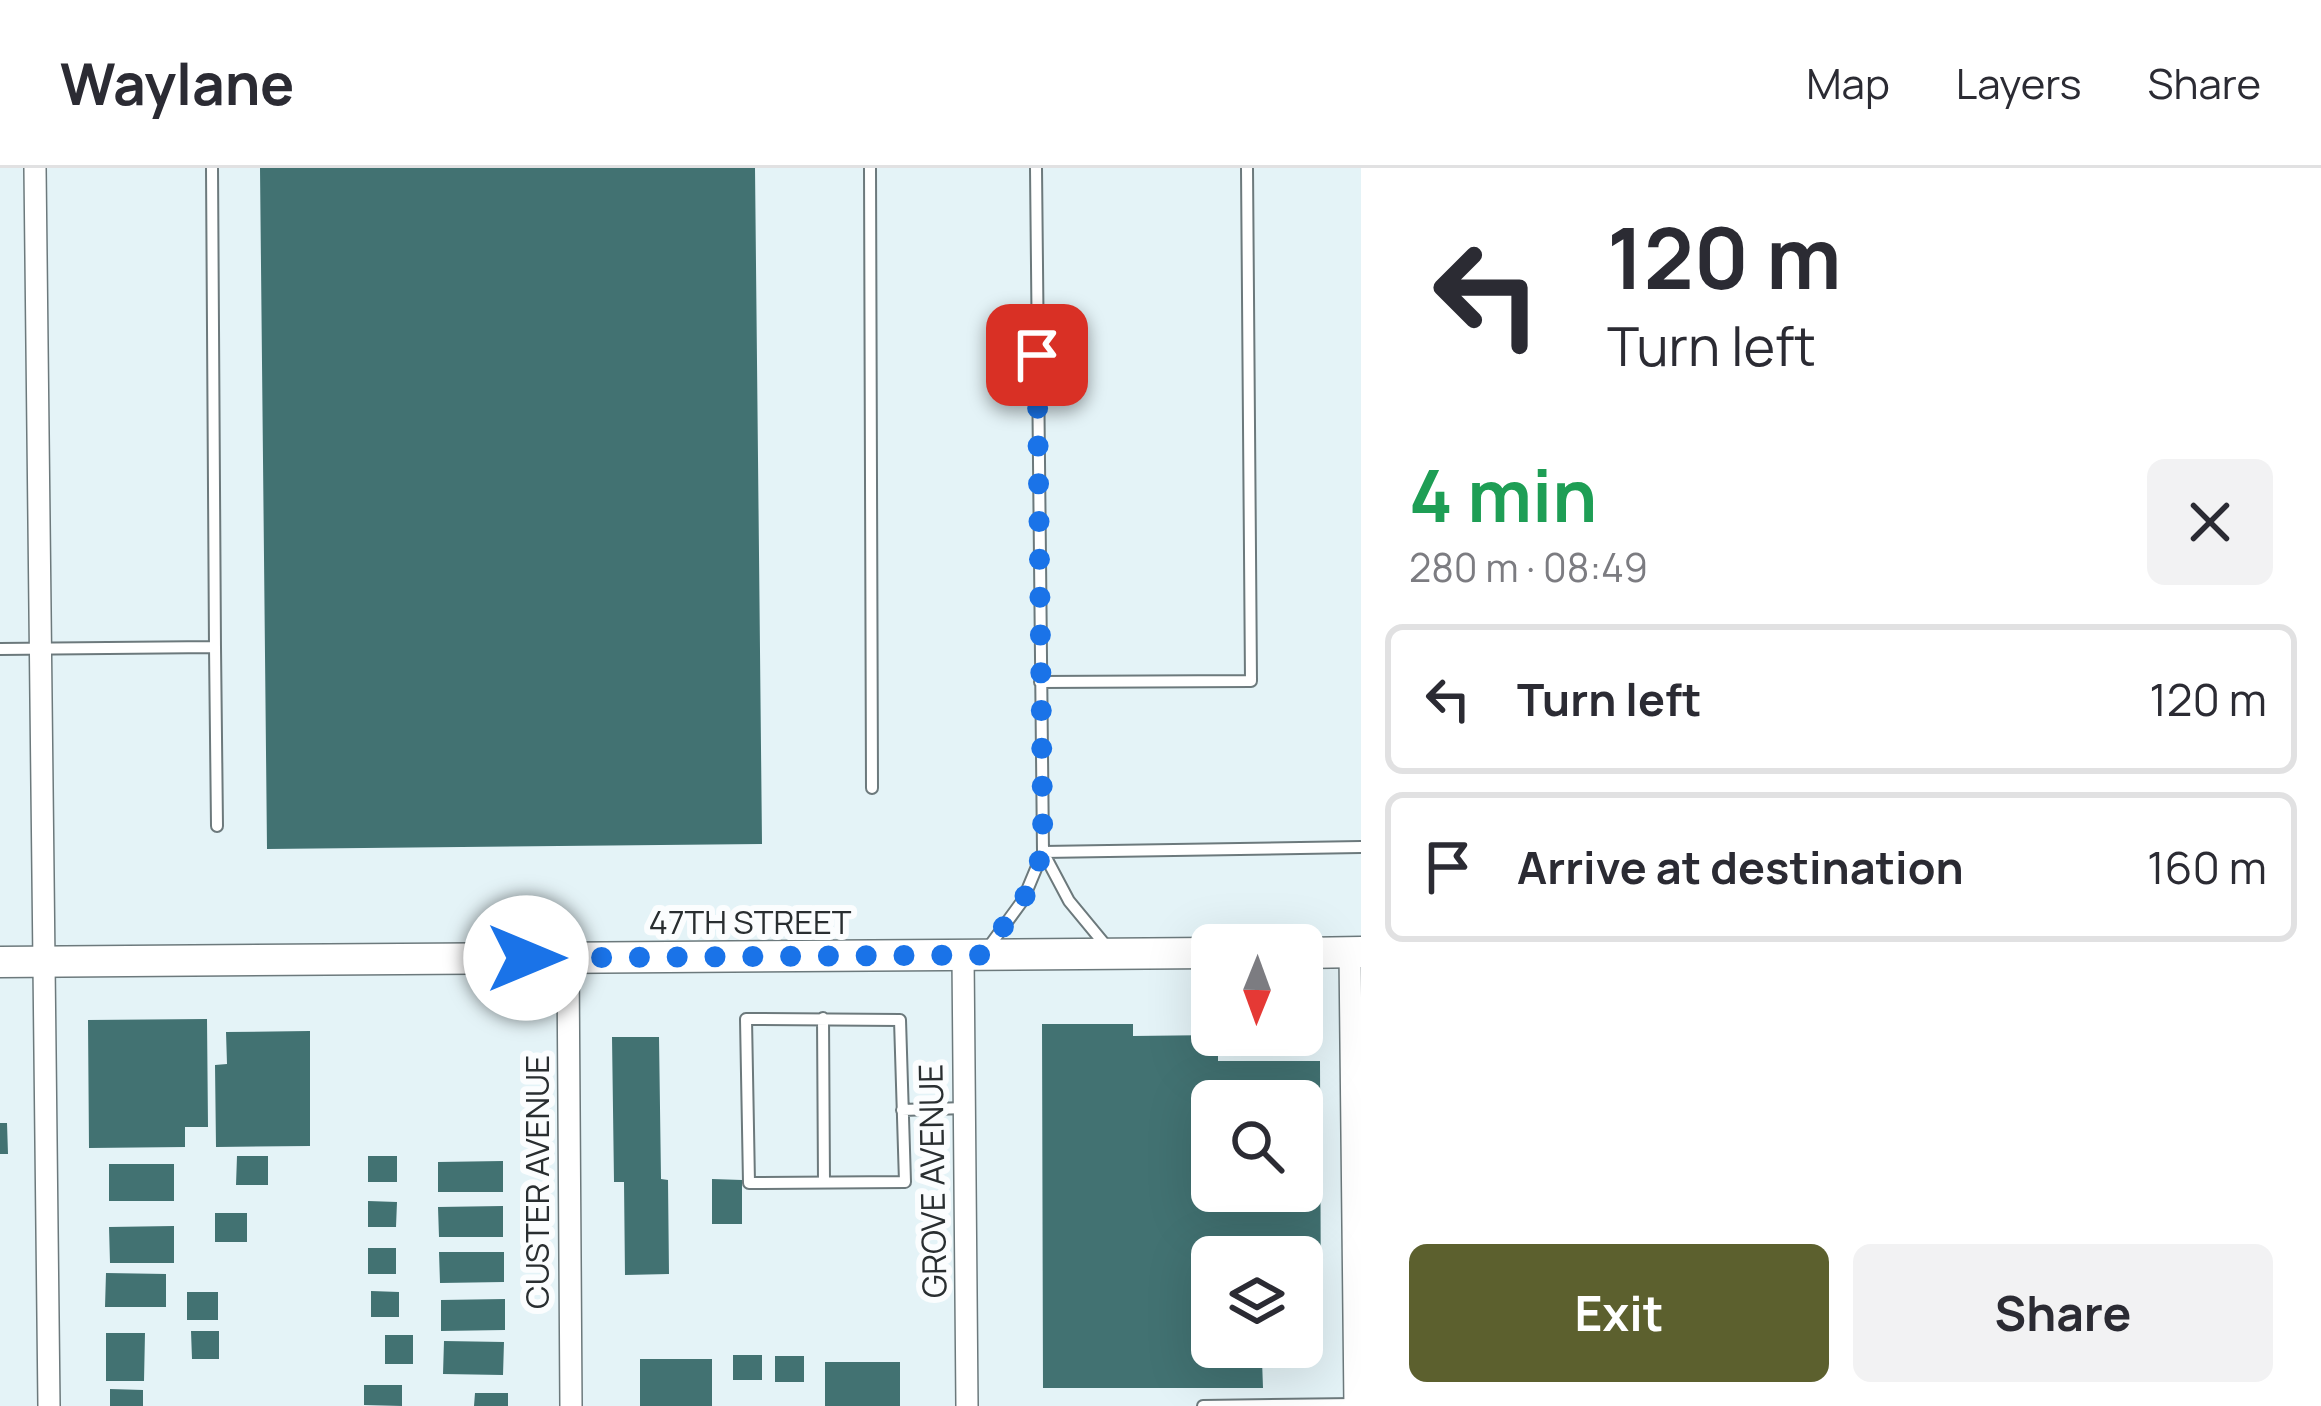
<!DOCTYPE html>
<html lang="en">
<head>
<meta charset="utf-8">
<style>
  body { margin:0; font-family:Manrope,sans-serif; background:#f2f2f3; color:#2b2b33; height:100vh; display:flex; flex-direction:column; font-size:45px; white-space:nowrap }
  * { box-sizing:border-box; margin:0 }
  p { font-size:39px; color:#7c7c81 }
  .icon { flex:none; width:66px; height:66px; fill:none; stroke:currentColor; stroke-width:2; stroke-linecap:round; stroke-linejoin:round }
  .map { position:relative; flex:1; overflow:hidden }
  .details { display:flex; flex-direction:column; background:#fff; width:960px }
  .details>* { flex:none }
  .banner { background:#fff; color:#2b2b33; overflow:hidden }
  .needle { width:78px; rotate:181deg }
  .controls { position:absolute; left:1191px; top:756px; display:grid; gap:24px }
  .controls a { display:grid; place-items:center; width:132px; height:132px; border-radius:18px; background:#fff; box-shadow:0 12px 48px #0002; font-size:60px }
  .pin { position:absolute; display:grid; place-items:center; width:102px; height:102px; color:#fff; margin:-51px; border-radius:24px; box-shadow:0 6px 18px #0006 }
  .me { position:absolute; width:132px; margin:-66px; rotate:90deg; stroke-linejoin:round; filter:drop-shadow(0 0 9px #0008) }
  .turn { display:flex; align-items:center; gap:42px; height:252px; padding:0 48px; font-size:54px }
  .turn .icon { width:156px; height:156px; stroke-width:2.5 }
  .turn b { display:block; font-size:84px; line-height:102px }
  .round { display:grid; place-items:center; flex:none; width:126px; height:126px; border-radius:18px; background:#f2f2f3 }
  .head { display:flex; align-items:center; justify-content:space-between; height:204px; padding:0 48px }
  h1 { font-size:72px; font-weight:700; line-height:90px; color:#1e9e55 }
  .button { display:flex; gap:24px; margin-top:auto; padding:24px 48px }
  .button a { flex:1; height:138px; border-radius:18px; background:#5c602e; color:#fff; font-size:48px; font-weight:700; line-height:138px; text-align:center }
  .button a+a { background:#f2f2f3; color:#2b2b33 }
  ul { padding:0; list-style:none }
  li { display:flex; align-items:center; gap:36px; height:150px; margin:0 24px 18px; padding:0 24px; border:6px solid #e1e1e2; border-radius:18px }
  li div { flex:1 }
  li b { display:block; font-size:45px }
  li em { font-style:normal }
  header { display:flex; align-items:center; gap:72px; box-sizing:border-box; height:168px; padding:0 60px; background:#fff; border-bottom:3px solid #e1e1e2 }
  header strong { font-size:57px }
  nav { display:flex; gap:66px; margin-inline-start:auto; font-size:42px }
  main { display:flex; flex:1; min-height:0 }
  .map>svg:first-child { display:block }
  .building { fill:#427272; fill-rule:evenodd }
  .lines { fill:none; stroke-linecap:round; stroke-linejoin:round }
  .service-casing { stroke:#6c797c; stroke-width:14 }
  .minor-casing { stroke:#6c797c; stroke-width:24 }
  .secondary-casing { stroke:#6c797c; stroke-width:33 }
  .service { stroke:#fff; stroke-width:10 }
  .minor { stroke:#fff; stroke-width:21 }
  .secondary { stroke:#fff; stroke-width:30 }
  .route { stroke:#1a73e8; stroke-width:21; stroke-dasharray:0 37.8 }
  .labels { text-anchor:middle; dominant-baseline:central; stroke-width:12; stroke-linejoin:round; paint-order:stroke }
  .street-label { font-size:33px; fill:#292e30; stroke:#fbfdfe }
</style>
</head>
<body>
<header>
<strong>Waylane</strong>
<nav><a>Map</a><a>Layers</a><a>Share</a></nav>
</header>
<main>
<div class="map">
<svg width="1361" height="1238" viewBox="0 0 1361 1238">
  <rect width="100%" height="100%" fill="#e4f3f7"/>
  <!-- building -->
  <path class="building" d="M260 0H755L762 676 267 681Z
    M207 851 208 959H185V979L89 980 88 852Z
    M1042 856H1133V868L1218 867V893H1320L1321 1166H1312V1191L1262 1192 1263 1220H1043ZM1212 933H1302V1023H1212ZM1212 1089H1302V1179H1212Z
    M310 863V978L216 979 215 897 227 896 226 864Z
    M612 869H659L661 1011 668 1012 669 1106 625 1107 624 1014H614Z
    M0 955H7L8 986H0Z
    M237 988H268V1017H236Z
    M368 988H397V1014H368Z
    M503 993V1024H438V994Z
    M109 996H174V1033H109Z
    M712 1011 742 1012V1056H712Z
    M368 1033 397 1034 396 1059H368Z
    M503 1038V1069H439L438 1039Z
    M215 1045H247V1074H215Z
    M174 1058V1095H110L109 1059Z
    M368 1080H396V1106H368Z
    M439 1084H504V1114L440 1115Z
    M106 1105 166 1106V1139H105Z
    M371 1123 399 1124V1149H371Z
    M187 1124H218V1152H187Z
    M505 1131V1162L441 1163V1132Z
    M191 1163H219V1191H192Z
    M106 1165H145L144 1213H106Z
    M385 1167H413V1196H385Z
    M444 1173 504 1174 503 1207 443 1206Z
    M733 1187H762V1212H733Z
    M775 1188H804V1214H775Z
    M640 1191H712V1238H640Z
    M825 1194H900V1238H825Z
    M364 1217H402V1238L364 1237Z
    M110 1221 143 1222V1238H110Z
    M475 1225H508V1238H474Z"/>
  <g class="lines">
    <!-- service casing -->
    <g class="service-casing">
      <path id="service" d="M212 0 215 479
        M870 0 872 620
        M0 481 215 479 217 658
        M1040 514 1251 513 1247 0
        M1043 684 1361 679
        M1043 684 1069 733 1107 779
        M988 780 1023 732 1043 684 1036 0
        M823 850 824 1014
        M746 851 900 852 905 1014 749 1015Z
        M902 942 965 940
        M1203 1238 1355 1236"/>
    </g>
    <!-- minor casing -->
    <g class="minor-casing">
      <path id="minor" d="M35 0 49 1238
        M1350 784 1355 1238
        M963 787 967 1238
        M568 790 571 1238"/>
    </g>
    <!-- secondary casing -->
    <g class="secondary-casing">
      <path id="secondary" d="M1302 785 1361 784
        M0 794 1212 785"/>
    </g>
    <!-- service -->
    <use href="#service" class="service"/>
    <!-- minor -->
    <use href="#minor" class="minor"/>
    <!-- secondary -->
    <use href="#secondary" class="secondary"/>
  </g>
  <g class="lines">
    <!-- route -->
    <path class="route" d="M526 790 982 787 1023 733 1043 684 1037 187"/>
  </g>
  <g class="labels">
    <!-- street labels -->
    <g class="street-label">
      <text x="750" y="753">47TH STREET</text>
      <text transform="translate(932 1013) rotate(-91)">GROVE AVENUE</text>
      <text transform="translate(536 1014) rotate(-90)">CUSTER AVENUE</text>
    </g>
  </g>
</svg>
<div class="controls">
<a><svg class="needle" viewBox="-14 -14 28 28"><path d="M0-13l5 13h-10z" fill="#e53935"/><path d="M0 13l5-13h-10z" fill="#7c7c81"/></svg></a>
<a><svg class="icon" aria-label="search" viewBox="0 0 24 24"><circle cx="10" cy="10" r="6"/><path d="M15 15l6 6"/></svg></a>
<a><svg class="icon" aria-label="layers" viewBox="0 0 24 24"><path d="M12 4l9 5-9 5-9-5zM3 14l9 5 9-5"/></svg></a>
</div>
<div class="pin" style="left:1037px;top:187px;background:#d93025"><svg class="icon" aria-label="arrive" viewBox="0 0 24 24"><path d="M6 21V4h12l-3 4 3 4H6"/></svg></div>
<svg class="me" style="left:526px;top:790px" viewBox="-20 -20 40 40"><circle r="19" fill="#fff"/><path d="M0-13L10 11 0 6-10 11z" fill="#1a73e8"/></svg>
</div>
<section class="details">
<div class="banner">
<div class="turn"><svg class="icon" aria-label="left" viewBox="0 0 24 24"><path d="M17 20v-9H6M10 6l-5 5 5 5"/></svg><div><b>120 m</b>Turn left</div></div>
</div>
<div class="head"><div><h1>4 min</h1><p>280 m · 08:49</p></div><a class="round"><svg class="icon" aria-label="close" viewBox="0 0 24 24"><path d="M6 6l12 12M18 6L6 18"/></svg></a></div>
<ul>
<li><svg class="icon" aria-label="left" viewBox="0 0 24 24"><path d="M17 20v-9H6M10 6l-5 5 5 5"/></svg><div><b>Turn left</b></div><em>120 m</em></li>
<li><svg class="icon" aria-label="arrive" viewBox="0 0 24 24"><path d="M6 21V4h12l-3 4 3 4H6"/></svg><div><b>Arrive at destination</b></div><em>160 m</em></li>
</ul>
<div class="button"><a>Exit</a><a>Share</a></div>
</section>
</main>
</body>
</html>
